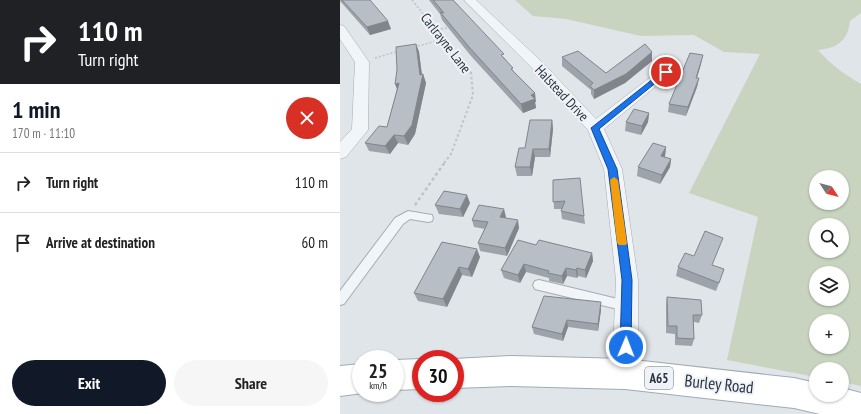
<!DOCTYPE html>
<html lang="en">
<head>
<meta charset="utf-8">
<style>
  body { margin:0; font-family:"PT Sans Narrow",sans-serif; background:#f6f6f6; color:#222; height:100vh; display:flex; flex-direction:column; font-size:15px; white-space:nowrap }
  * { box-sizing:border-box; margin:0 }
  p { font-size:13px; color:#767676 }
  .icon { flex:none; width:22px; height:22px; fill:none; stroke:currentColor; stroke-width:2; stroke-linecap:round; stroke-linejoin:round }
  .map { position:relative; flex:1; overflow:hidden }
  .panel { display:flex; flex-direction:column; background:#fff; width:340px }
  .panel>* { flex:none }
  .hud { background:#202124; color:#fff; overflow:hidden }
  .needle { width:26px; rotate:126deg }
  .controls { position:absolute; left:469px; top:170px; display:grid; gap:8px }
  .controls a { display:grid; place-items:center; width:40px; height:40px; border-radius:50%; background:#fff; box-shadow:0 1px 3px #0004; font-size:20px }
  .speed { position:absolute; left:12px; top:350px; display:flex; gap:8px; font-size:20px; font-weight:700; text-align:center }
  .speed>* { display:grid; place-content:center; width:52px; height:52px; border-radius:50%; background:#fff; box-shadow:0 1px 3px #0004; line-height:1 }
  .speed small { font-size:10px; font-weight:400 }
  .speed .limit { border:6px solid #d22; background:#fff; color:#111 }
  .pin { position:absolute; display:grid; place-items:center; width:34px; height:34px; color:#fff; margin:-17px; border:2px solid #fff; border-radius:50%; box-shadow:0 1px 4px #0007 }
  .me { position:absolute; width:44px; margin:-22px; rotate:1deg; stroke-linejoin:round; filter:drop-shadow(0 0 3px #0008) }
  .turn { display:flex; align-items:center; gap:14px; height:84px; padding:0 12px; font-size:18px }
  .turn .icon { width:52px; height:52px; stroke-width:2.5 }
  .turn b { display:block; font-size:28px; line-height:34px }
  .round { display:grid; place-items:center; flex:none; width:42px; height:42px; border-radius:21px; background:#f6f6f6 }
  .headline { display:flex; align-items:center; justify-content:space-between; height:68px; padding:0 12px }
  h1 { font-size:24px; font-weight:700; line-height:30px; color:#111827 }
  .button { display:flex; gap:8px; margin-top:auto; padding:8px 12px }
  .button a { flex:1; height:46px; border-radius:24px; background:#111827; color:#fff; font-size:16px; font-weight:700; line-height:46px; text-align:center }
  .button a+a { background:#f6f6f6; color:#222 }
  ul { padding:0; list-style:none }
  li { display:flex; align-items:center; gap:12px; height:60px; padding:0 12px; border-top:1px solid #e0e0e0 }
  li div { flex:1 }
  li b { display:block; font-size:15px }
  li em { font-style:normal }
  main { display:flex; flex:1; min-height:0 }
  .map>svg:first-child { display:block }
  .green { fill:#c8d3c0; fill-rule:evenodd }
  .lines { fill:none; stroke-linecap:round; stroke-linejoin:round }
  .lane-casing { stroke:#a5acb3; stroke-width:2 }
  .street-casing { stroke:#a5acb3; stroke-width:1 }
  .primary-casing { stroke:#9fabb5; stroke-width:2 }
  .path-far2 { stroke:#bdc3c8; stroke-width:1.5; stroke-dasharray:2 2; stroke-linecap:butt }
  .path-far1 { stroke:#bdc3c8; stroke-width:2; stroke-dasharray:2.5 2.5; stroke-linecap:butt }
  .path { stroke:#bdc3c8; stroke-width:2.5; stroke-dasharray:3 3; stroke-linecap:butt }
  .lane { fill:#f2f5f7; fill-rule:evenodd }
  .street { fill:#f2f5f7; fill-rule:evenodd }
  .primary { fill:#fff; fill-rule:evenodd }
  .wall { fill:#9da3aa }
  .shaded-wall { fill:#80858b }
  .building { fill:#b7bec6; stroke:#80858b }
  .route { fill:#1a73e8; stroke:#114b97 }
  .slow { fill:#f59e0b }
  .labels { text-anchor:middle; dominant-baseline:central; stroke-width:4; stroke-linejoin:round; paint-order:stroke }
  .shield { fill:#eff3f7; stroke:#646d78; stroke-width:1 }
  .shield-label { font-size:13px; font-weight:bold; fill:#283441 }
  .street-label { font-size:14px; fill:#283441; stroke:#eff3f7 }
  .near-street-label { font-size:17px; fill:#283441; stroke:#eff3f7 }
</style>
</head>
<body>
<main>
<section class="panel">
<div class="hud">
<div class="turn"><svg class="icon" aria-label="right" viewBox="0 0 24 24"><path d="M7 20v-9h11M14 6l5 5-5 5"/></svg><div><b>110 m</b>Turn right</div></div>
</div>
<div class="headline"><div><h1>1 min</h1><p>170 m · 11:10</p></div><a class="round" style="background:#d93025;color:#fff"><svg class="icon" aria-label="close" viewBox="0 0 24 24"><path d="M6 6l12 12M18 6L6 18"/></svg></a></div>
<ul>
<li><svg class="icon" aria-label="right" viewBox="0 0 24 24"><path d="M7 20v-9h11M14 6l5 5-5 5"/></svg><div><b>Turn right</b></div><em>110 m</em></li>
<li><svg class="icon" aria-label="arrive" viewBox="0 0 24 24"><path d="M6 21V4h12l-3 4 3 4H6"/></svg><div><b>Arrive at destination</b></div><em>60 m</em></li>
</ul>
<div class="button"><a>Exit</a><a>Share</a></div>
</section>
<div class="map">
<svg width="521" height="414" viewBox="0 0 521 414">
  <rect width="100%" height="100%" fill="#e0e5e9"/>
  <!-- green -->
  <path class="green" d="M175 0H521V13L510 21C508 41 497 48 478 50 490 64 505 75 521 84V386L502 382V369H476V377L387 360 418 217 349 193 420 54 384 52 354 35 301 36 226 19 193 16ZM476 177H502V203H476ZM476 225H502V251H476ZM476 273H502V299H476ZM476 321H502V347H476Z"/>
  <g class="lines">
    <!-- lane casing -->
    <g class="lane-casing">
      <path id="lane" d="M68 211 92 215 93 218 92 221 88 222 70 219 63 224 4 304 0 305V291L55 218Z
        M199 280 286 301 290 302 292 306 290 310 286 311 199 290 195 289 193 285 195 281Z"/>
    </g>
    <!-- street casing -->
    <g class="street-casing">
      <path id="street" d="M124 0H136L202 62 256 119 321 69 326 68 331 69 333 72 264 129 282 169 298 280V374L294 383 285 387 276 383 272 374 276 280 264 169 248 130 192 68Z
        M0 25 4 26 29 62 28 130 6 157 0 159V142L12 129 15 62 0 39Z"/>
    </g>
    <!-- primary casing -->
    <g class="primary-casing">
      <path id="primary" d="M171 356 285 359 454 378 476 383V395H502V388L521 393V414H480L454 408 285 389 171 386 115 388V359H114Z
        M81 359V389L55 390V360Z
        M21 364V393H23L0 396V366Z"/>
    </g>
    <!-- path-far2 -->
    <path class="path-far2" d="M72 0 131 73
      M97 30 110 27
      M74 47 104 39
      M35 58 59 51"/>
    <!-- path-far1 -->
    <path class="path-far1" d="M104 163 111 154 133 95 131 72"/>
    <!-- path -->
    <path class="path" d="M75 205 105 162"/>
    <!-- lane -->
    <use href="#lane" class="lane"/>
    <!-- street -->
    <use href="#street" class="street"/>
    <!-- primary -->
    <use href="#primary" class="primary"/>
  </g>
  <!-- wall -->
  <path class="wall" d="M0 0H30L51 29 30 35 0 1Z
    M89 0H113L165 59 196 102H195L196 108 183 113 131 56 102 20 100 14Z
    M76 44 79 52 82 74H83L86 83 75 134 68 145 58 143 50 154 29 151 25 143 47 127 57 89Z
    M222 57 266 73 312 61 285 83 254 99 251 94V90L222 66Z
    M361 64 357 78H359L357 87 346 116 328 112 329 104Z
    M309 113 308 122 301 135 285 131 286 122Z
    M212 120 213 129 210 157H195L192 176H177L175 167 185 148Z
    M326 147 325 157 331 159 330 167 320 184 297 176 298 167Z
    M213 180 244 216 245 224 222 219 221 211 222 209H214Z
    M130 203 123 217 99 214 95 205Z
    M166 217 165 218 179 228 167 256 140 251 138 243 145 229 134 227 132 220Z
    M102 242 140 257 132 277 122 275 107 307 78 301 74 293Z
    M196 245 252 253 253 261 246 278 238 276 237 278 227 276 223 284 209 281V278L186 272 180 283 164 278 161 270Z
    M372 265 379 283 376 291 336 276 338 267Z
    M327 297 362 315 359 323 354 322V339L352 346 335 345V334L326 333V304Z
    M261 310 258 331 228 327 223 341 194 334 192 327Z"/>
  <!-- shaded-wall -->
  <path class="shaded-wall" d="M48 21 51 29 30 35 27 27Z
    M76 44 79 52 82 77 83 74 86 83 75 134 68 145 64 136 80 75Z
    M312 52V61L285 83 254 99V90Z
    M363 55 361 64 354 86 356 78Z
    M359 78 357 87 346 116 348 107Z
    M59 83 58 92 55 84Z
    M195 93 196 102H195L196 108 183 113 181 104 191 95Z
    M309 113 308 122 301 135 302 126Z
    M212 120 213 129 210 157 209 149Z
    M54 135 58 143 50 154 45 146Z
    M326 147 325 156 320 164 321 156Z
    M193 149 195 157 192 176 190 167Z
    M331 159 330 167 320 184 322 175Z
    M127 195 130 203 123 217 120 209Z
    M164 209 166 217 162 225 160 217Z
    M178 220 179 228 167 256 165 248Z
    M137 249 140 257 132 277 128 269Z
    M252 253 253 261 246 278 245 270Z
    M184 264 186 272 180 283 178 275Z
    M119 267 122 275 107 307 103 299Z
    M226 268 227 276 223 284 222 276Z
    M237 268 238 276 237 278 236 270Z
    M261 302V310L258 331V324Z
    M227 320 228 327 223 341 222 334Z"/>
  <!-- building -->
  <path class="building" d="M2 0H30L48 21 27 27Z
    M93 0H113L164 54 161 55 173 68 171 69 195 93 191 95 195 99 181 104 129 47 100 12 104 13Z
    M76 44 80 75 83 74 72 125 64 136 54 135 45 146 25 143 39 126 47 127 59 83 55 84 57 70 56 47Z
    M305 44 312 52 286 74 254 90 250 86 253 83 222 57 238 51 266 73Z
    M350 53 363 55 356 78H359L348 107 329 104Z
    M294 109 309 113 302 126 286 122Z
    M190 120H212L209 149H193L190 167H175L179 148H185Z
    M313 143 326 147 321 156 331 159 322 175 298 167Z
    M240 178 244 216 221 211 225 201 213 202V180Z
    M104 191 127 195 120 209 95 205Z
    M139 205 164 209 160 217 178 220 165 248 138 243 148 222 132 220Z
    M365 231 383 238 372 265 384 269 379 283 338 267 345 253 354 256Z
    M178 240 196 245 199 240 252 253 245 270 237 268 236 270 226 268 222 276 208 273 209 271 184 264 178 275 161 270Z
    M102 242 137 249 128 269 119 267 103 299 74 293Z
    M204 296 261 302 258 324 227 320 222 334 192 327Z
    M327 297 361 300 362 315H353L354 339 337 338V326H328Z"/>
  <!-- route -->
  <path class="route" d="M323 71 329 72 259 129 277 169 292 280 291 347 290 351 286 352 281 351 280 347 282 280 268 169 251 128Z"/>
  <!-- slow -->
  <path class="slow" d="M274 177 278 180 287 243 286 245H279L277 243 270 180Z"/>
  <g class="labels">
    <!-- shield labels -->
    <rect class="shield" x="305" y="367" width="28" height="22" rx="3"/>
    <g class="shield-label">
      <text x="319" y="378">A65</text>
    </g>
    <!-- street labels -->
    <g class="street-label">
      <text transform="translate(106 43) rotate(52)">Carlrayne Lane</text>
      <text transform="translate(222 93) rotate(47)">Halstead Drive</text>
    </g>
    <!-- near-street labels -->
    <g class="near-street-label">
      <text transform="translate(379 384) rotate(6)">Burley Road</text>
    </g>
  </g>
</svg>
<div class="controls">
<a><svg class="needle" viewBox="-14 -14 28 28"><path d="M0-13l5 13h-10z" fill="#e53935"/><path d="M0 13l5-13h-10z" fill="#767676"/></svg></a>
<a><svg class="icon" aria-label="search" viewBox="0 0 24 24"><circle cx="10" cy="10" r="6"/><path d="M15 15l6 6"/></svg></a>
<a><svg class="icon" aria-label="layers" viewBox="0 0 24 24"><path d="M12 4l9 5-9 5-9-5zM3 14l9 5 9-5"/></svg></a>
<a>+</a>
<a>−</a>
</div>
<div class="speed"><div>25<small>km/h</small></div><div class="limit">30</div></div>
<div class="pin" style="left:326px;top:72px;background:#d93025"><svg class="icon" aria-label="arrive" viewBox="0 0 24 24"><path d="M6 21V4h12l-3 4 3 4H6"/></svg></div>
<svg class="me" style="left:286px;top:347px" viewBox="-20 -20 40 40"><circle r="17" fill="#1a73e8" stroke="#fff" stroke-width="3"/><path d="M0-11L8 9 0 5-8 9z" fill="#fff"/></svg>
</div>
</main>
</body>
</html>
